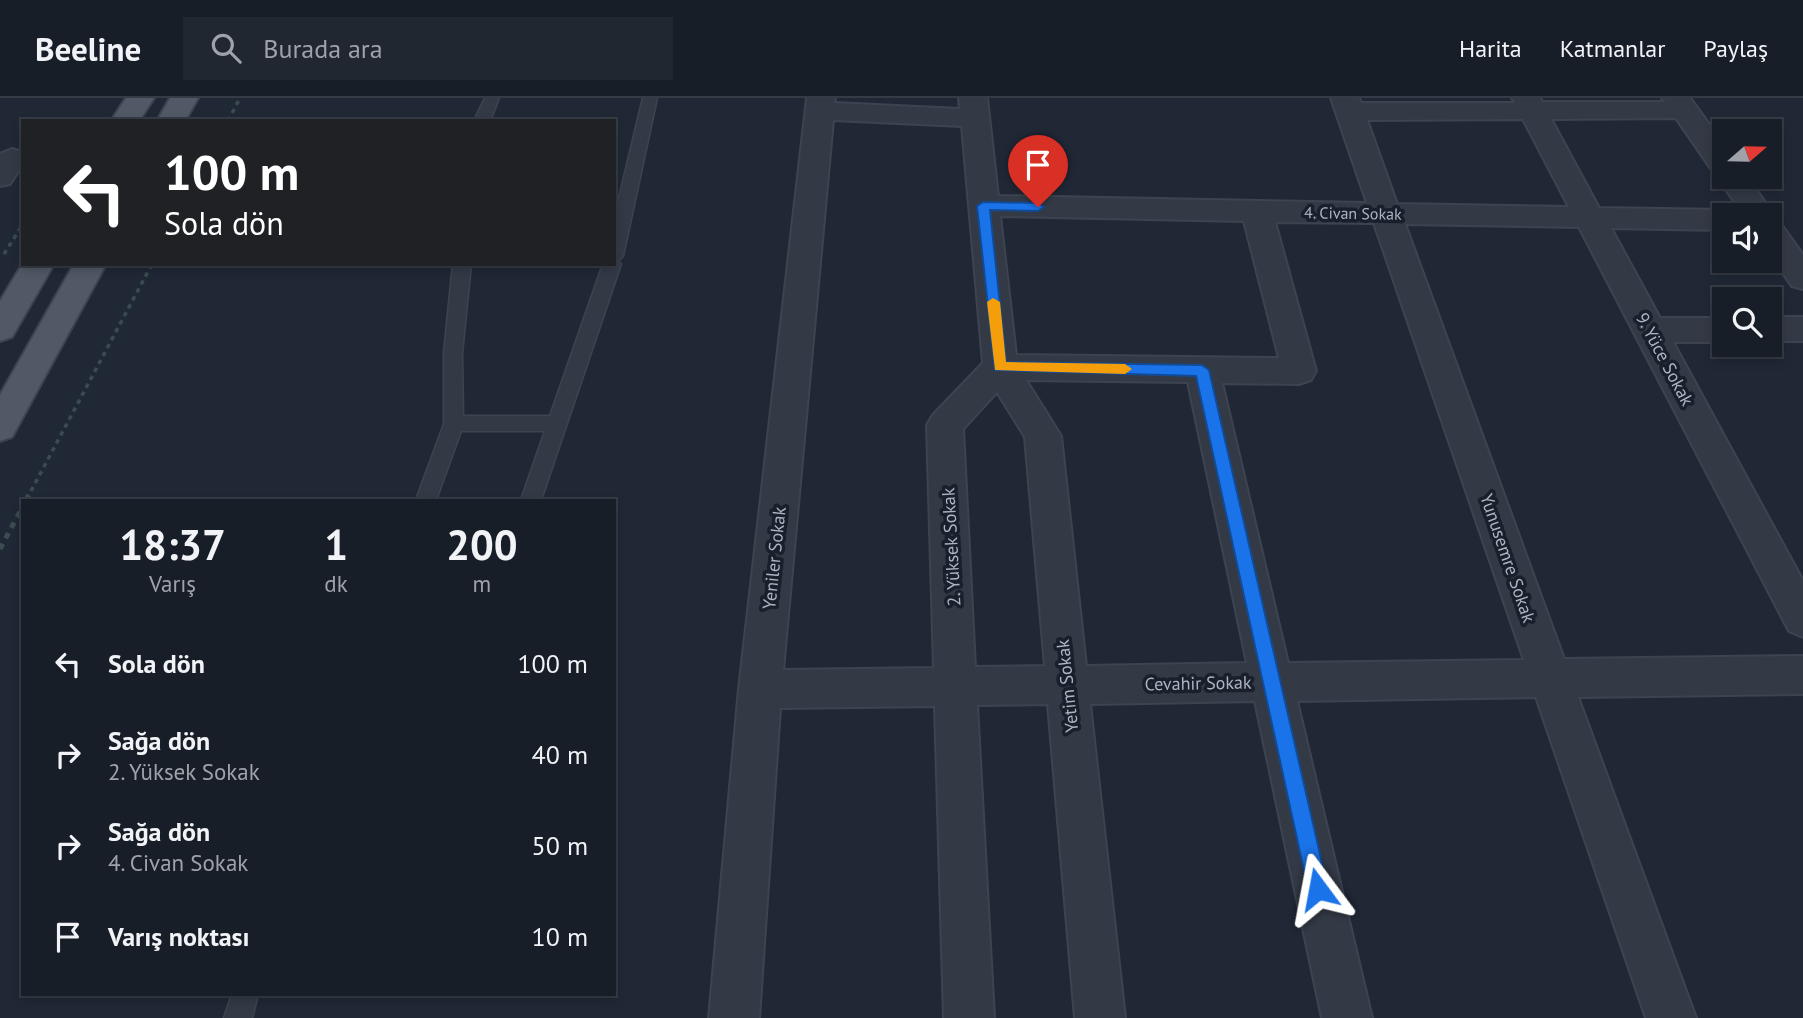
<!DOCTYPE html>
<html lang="tr">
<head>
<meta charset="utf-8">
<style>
  body { margin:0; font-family:"PT Sans",sans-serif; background:#212730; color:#f1f3f6; height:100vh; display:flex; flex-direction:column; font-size:26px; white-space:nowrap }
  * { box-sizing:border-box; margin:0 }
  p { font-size:23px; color:#9fa2a8 }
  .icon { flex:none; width:38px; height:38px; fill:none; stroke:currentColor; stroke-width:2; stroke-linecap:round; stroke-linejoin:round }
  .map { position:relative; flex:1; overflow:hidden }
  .panel { position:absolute; left:21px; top:401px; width:595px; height:497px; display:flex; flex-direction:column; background:#181e28; border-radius:0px; box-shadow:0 4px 10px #0003,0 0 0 2px #363c45 }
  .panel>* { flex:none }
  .hud { position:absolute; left:21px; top:21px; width:595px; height:147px; border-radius:0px; box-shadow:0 4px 10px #0003,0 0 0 2px #363c45; background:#202124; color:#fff; overflow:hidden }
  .needle { width:46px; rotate:70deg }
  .fabs { position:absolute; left:1712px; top:21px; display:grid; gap:14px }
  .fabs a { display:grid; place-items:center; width:70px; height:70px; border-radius:0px; background:#181e28; box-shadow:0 4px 10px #0003,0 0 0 2px #363c45; font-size:35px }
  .pin { position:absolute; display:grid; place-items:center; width:60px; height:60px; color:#fff; margin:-72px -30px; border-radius:50% 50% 50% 0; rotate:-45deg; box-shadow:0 0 7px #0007 }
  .pin .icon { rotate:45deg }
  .me { position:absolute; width:77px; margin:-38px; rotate:347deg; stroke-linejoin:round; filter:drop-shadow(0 0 5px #0008) }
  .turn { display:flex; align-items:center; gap:24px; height:147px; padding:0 28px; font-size:32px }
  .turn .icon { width:91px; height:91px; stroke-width:2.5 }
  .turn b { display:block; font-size:49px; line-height:60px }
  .eta { display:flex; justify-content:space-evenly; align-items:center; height:119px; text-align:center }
  .eta b { font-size:42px; font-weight:600; line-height:49px }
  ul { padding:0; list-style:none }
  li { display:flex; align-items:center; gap:21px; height:91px; padding:0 28px }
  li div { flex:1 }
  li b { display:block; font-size:26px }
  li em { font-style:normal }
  header { display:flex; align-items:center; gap:42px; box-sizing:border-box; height:98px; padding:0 35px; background:#181e28; border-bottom:2px solid #363c45 }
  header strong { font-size:33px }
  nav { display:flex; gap:38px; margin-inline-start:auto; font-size:24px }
  .search { width:490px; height:63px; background:#212730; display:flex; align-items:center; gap:18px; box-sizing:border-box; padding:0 24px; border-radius:0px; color:#9fa2a8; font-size:26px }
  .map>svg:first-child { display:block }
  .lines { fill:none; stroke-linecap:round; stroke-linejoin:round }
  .lane-casing { stroke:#3d4350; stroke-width:3 }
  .street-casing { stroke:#3d4350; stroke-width:4 }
  .primary-casing { stroke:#3d4350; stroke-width:4 }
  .path-far1 { stroke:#3a4c4f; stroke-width:3.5; stroke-dasharray:4.5 4.5; stroke-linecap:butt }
  .path { stroke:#3a4c4f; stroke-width:5; stroke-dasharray:6 6; stroke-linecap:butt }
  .lane { fill:#333a46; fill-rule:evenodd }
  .street { fill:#333a46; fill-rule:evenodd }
  .primary { fill:#515966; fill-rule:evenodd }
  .route { fill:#1a73e8; stroke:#114b97; stroke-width:2 }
  .slow { fill:#f59e0b }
  .labels { text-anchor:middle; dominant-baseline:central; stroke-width:7; stroke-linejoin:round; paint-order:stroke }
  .far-street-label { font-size:16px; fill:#adb4c3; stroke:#191f2b }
  .street-label { font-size:18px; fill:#adb4c3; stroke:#191f2b }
</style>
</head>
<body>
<header>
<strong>Beeline</strong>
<div class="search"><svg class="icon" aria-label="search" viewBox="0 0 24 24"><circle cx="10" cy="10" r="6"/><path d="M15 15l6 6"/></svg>Burada ara</div>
<nav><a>Harita</a><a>Katmanlar</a><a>Paylaş</a></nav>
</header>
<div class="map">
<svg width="1803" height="920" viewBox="0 0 1803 920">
  <rect width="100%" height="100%" fill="#202836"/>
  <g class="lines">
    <!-- lane casing -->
    <g class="lane-casing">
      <path id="lane" d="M485 0H499L490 23H474Z
        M643 0H657L623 158 618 163 621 166 541 402H521L545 333H461L436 402H416L444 326V255L453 166H471L462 255 463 318H550L603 166H614V121Z
        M232 896H258L252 920H224Z"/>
    </g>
    <!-- street casing -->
    <g class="street-casing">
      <path id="street" d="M807 0H835L834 5 960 11 959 0H987L998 98 1367 105 1331 0H1359L1361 5H1515L1512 0H1540L1542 4H1665L1662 0H1690L1724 47V79H1747L1774 117 1771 122 1780 125 1803 157V191L1792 188 1769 155V117H1744L1717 79 1719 76 1714 75 1676 20 1551 21 1599 110 1724 112 1736 117H1724V132L1611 130 1660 220H1724V244H1673L1803 483V539L1789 533 1579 129 1405 126 1564 561 1803 558V596L1578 599 1696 920H1646L1536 599 1297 603 1372 920H1322L1255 603 1090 606 1125 920H1075L1048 606 977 607 994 920H944L935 608 780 610 759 920H709L739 591ZM1523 21 1569 109 1397 106 1367 22ZM833 22 962 28 983 265 933 317 927 327 934 570 783 572ZM1000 118 1244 123 1279 260 1016 257ZM1275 124 1374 125 1524 562 1288 565 1222 285 1299 286 1311 282 1316 273ZM1026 282 1188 284 1247 565 1086 568 1061 338ZM997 294 1025 339 1045 568 975 569 963 331Z
        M12 51 22 54 23 66 10 86 0 88V56Z
        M1769 219H1803V243H1769Z"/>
    </g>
    <!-- primary casing -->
    <g class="primary-casing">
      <path id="primary" d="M126 0H154L139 23H111Z
        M170 0H198L185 23H157Z
        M23 165 54 166 12 239 0 243V203Z
        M74 166H106L12 339 0 343V297Z"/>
    </g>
    <!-- path-far1 -->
    <path class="path-far1" d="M228 23 240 0
      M4 156 23 126
      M31 393 152 166"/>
    <!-- path -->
    <path class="path" d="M26 402 32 391
      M0 451 23 408"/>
    <!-- lane -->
    <use href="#lane" class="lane"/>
    <!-- street -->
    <use href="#street" class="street"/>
    <!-- primary -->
    <use href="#primary" class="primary"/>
  </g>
  <!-- route -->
  <path class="route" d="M983 104 1038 105 1044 109 1038 113 990 112 1006 264 1202 267 1209 272 1328 791 1325 798 1318 801 1311 798 1308 791 1196 278 995 272 977 108Z"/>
  <!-- slow -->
  <path class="slow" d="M993 200 1000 204 1006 264 1125 266 1132 271 1125 276 995 272 987 204Z"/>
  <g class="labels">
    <!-- far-street labels -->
    <g class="far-street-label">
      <text transform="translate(1353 115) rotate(1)">4. Civan Sokak</text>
    </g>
    <!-- street labels -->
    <g class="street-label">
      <text transform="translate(1665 261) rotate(62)">9. Yüce Sokak</text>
      <text transform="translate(951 449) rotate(-93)">2. Yüksek Sokak</text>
      <text transform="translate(774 460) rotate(-84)">Yeniler Sokak</text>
      <text transform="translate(1508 460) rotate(71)">Yunusemre Sokak</text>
      <text transform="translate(1198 585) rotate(-1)">Cevahir Sokak</text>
      <text transform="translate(1067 588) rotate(-96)">Yetim Sokak</text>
    </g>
  </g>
</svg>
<div class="fabs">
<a><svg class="needle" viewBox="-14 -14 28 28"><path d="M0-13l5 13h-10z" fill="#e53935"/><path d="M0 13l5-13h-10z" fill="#9fa2a8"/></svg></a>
<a><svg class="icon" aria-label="sound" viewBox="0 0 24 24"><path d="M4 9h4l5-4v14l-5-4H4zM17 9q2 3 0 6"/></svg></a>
<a><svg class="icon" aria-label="search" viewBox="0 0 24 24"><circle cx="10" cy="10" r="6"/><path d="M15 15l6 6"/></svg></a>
</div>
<div class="pin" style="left:1038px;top:109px;background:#d93025"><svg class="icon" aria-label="arrive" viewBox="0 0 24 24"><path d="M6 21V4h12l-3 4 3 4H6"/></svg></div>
<svg class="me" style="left:1318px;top:791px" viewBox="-20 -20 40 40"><path d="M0-17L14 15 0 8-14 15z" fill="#1a73e8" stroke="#fff" stroke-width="4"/></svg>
<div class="hud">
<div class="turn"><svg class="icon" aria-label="left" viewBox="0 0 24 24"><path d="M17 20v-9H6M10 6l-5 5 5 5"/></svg><div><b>100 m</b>Sola dön</div></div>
</div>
<section class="panel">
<div class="eta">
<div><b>18:37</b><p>Varış</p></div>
<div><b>1</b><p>dk</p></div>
<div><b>200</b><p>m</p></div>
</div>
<ul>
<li><svg class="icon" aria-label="left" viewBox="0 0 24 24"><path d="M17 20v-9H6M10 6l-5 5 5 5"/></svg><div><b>Sola dön</b></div><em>100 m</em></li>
<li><svg class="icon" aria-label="right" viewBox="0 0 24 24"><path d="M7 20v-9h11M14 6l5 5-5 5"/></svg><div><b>Sağa dön</b><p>2. Yüksek Sokak</p></div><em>40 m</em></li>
<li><svg class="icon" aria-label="right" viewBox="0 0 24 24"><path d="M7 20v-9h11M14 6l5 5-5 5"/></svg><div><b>Sağa dön</b><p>4. Civan Sokak</p></div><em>50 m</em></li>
<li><svg class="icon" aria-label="arrive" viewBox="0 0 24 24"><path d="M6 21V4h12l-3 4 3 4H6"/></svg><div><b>Varış noktası</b></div><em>10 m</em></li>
</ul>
</section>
</div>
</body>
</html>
